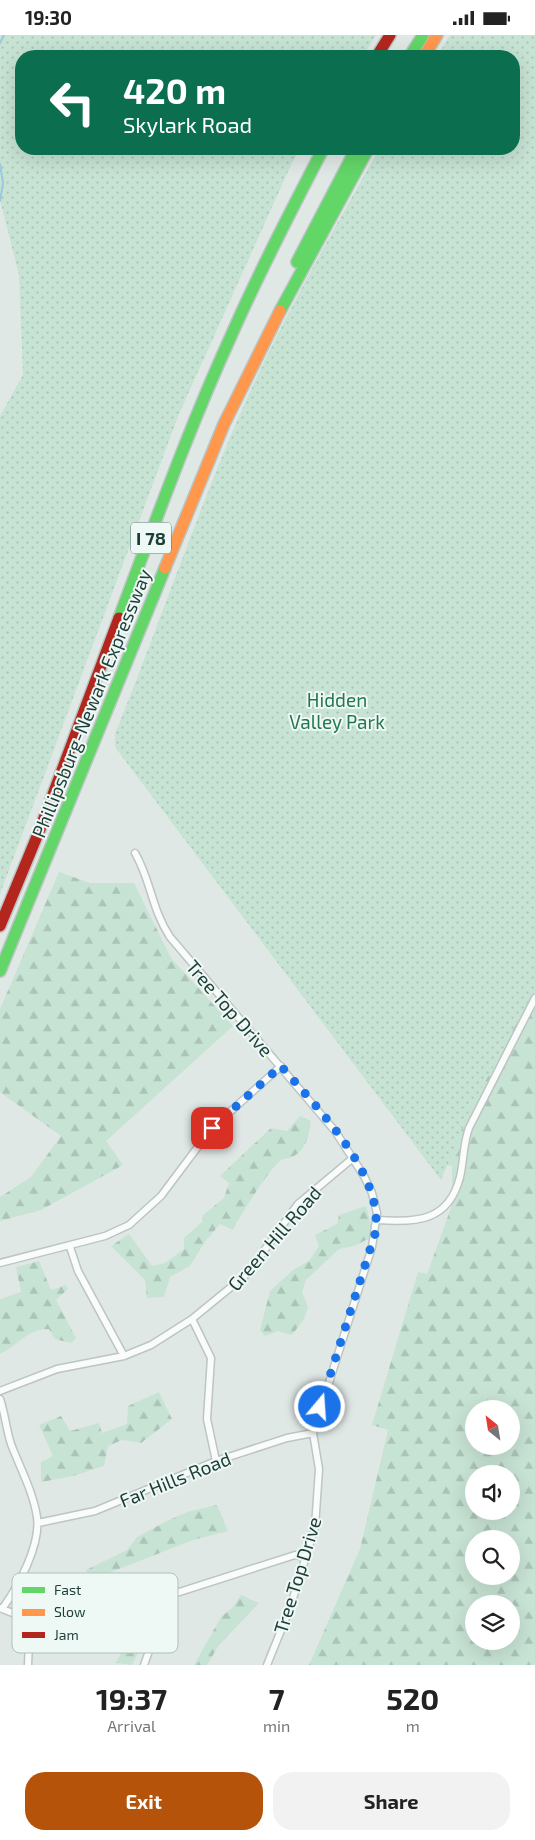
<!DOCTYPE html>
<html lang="en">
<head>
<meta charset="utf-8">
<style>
  body { margin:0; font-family:"Exo 2",sans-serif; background:#f2f2f2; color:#222; height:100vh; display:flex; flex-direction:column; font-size:19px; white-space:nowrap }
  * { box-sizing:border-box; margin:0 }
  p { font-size:16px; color:#767676 }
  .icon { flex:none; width:28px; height:28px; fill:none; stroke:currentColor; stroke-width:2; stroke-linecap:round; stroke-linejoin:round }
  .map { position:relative; height:1630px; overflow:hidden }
  .side { display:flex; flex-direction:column; background:#fff; flex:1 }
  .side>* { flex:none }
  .top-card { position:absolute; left:15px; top:15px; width:505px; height:105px; border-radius:20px; box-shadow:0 5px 20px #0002; background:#0b6e4f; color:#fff; overflow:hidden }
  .needle { width:32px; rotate:330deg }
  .tools { position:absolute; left:465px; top:1365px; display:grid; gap:10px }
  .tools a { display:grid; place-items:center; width:55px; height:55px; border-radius:50%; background:#fff; box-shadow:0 5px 20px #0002; font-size:25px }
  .pin { position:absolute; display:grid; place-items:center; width:42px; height:42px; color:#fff; margin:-21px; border-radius:10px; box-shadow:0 2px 8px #0006 }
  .me { position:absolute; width:55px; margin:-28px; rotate:18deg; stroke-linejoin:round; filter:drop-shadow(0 0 4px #0008) }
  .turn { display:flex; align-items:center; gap:18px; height:105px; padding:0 25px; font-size:22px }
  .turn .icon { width:65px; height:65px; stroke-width:2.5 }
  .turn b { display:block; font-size:35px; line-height:42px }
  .eta { display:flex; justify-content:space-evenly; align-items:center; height:85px; text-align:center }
  .eta b { font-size:30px; font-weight:700; line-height:35px }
  .cta { display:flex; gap:10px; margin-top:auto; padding:10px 25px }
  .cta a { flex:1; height:58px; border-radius:20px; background:#b45309; color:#fff; font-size:20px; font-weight:700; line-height:58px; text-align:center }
  .cta a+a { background:#f2f2f2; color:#222 }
  .status { display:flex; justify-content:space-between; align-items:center; height:35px; padding:0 25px; background:#fff; direction:ltr }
  .status svg { height:14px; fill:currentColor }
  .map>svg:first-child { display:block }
  .forest { fill:url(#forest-firs); fill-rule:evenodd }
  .park { fill:url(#park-dots) }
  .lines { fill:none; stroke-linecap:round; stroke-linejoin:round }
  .stream { stroke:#9bcadc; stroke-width:2 }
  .street-casing { stroke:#bdc5c3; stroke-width:9 }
  .fast-casing { stroke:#bac5c3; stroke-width:14 }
  .slow-casing { stroke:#bac5c3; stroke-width:14 }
  .jam-casing { stroke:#bac5c3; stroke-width:14 }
  .street { stroke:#fafcfb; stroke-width:6 }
  .fast { stroke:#63d668; stroke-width:11 }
  .slow { stroke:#ff974d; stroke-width:11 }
  .jam { stroke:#b3261e; stroke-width:11 }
  .route { stroke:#1a73e8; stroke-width:9; stroke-dasharray:0 16.2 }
  .labels { text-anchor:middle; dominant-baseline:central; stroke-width:4; stroke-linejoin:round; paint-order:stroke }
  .shield { fill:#eef8f4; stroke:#5c7571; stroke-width:1 }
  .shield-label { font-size:18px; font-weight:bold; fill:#1d3d39 }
  .park-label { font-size:19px; fill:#237850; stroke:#eef8f4 }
  .street-label { font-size:19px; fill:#1d3d39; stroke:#eef8f4 }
  .key { fill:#eef8f4; stroke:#afc0bc; stroke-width:1 }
  .key-label { font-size:14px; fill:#1d3d39 }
</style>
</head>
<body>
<div class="status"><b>19:30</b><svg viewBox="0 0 49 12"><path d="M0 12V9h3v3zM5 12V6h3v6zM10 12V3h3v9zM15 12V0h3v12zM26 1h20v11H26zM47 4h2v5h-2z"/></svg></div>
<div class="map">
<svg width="535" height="1630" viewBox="0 0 535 1630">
  <defs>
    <pattern id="forest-firs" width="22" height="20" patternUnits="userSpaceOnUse" patternTransform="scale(1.25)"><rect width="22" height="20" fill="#c7e3d4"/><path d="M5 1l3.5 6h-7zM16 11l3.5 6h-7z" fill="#aac4b7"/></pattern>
    <pattern id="park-dots" width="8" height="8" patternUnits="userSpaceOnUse" patternTransform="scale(1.25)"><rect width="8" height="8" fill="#c7e3d4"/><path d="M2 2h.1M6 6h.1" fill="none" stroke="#aac4b7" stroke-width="1.8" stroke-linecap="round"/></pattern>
  </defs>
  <rect width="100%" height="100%" fill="#e0e8e6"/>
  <!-- forest -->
  <path class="forest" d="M379 114 535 885V1630H309L360 1514 388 1395 372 1390 418 1237 427 1239 452 1170V1131L433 1126ZM474 1374H511V1411H474ZM474 1439H511V1476H474ZM474 1504H511V1541H474ZM474 1569H511V1606H474Z
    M59 837 90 848H134L171 923 233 991 106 1106 123 1130 41 1175 0 1186V1162L31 1142 61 1101 0 1057V974Z
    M300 1081 311 1086C309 1100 306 1116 292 1122 289 1124 284 1123 281 1125 270 1133 239 1182 233 1195L220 1189 204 1208 190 1231 170 1242 164 1262 147 1263 145 1245 111 1211 129 1199 152 1231 165 1228 184 1214V1203L202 1187 203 1180 224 1163 229 1148 220 1141 271 1093 287 1096Z
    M366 1171 374 1201 354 1211 339 1214 306 1245 302 1257 308 1272 304 1284 292 1300 278 1296 265 1301 260 1295 270 1256 293 1235 309 1226 319 1211 315 1200 337 1189 339 1180Z
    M39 1226 51 1255 66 1250 68 1254 56 1265 76 1303 71 1308 55 1304 49 1294C28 1293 19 1310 0 1319V1264L21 1257 16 1232Z
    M159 1357 172 1384 141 1408 122 1405 108 1411 104 1431 73 1441 41 1447V1427L53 1421 39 1390 61 1381 70 1396 99 1388 102 1398 127 1389 128 1371Z
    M217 1470 228 1496 193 1505 91 1545 86 1535 127 1515 137 1502 167 1486 187 1477Z
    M241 1560 259 1568 219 1610 207 1630H194L221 1582 233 1572Z
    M154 1585 132 1630 116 1628 125 1610 120 1590Z"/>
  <!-- park -->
  <path class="park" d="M0 0H376L363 21H21V114H300L291 130 179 379 0 859V381L23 340 19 240 0 165Z
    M450 0H535V954L469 1077 441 1145 115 712V699C157 595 193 489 237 386 277 292 329 203 379 114H514V21H437Z"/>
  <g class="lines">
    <!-- stream -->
    <path class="stream" d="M0 8 4 0
      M0 129 3 148 0 166"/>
    <!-- street casing -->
    <g class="street-casing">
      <path id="street" d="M135 818C151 845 151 873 170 902L335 1096 364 1141 372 1158 377 1178 372 1212 313 1398 319 1434 315 1492 290 1573 267 1630
        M378 1185C417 1188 449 1186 460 1142 464 1125 463 1109 469 1093L535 963
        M70 1212 78 1236 124 1321
        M0 1228 105 1201 129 1190 161 1161 212 1093 281 1031
        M192 1284 211 1323 207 1384 216 1426
        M0 1356 57 1334 124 1321 151 1310 192 1284 247 1239 298 1169 353 1123
        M0 1364C5 1378 6 1394 11 1409 20 1433 33 1456 37 1482 41 1510 18 1552 2 1574
        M38 1488 95 1476 216 1426 287 1403 313 1398
        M0 1573 30 1585 44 1587 92 1585 295 1520 306 1522
        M28 1630 30 1585
        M144 1630 164 1574 162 1563"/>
    </g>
    <!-- fast casing -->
    <g class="fast-casing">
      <path id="fast" d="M410 21 423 0
        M297 227 356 114
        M280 276 368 114
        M119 583C155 488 189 393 231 301 259 237 291 176 323 114
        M0 936 165 533"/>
    </g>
    <!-- slow casing -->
    <g class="slow-casing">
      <path id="slow" d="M424 21 437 0
        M165 533 224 389 280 276"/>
    </g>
    <!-- jam casing -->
    <g class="jam-casing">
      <path id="jam" d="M377 21 390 0
        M0 891 40 794 119 583"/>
    </g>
    <!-- street -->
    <use href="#street" class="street"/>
    <!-- fast -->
    <use href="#fast" class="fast"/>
    <!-- slow -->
    <use href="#slow" class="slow"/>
    <!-- jam -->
    <use href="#jam" class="jam"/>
  </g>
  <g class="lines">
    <!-- route -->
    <path class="route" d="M212 1093 281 1031C317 1073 386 1141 375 1199L320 1372"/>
  </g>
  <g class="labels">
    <!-- shield labels -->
    <rect class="shield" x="131" y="487.5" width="40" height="31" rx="4"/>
    <g class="shield-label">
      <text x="151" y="503">I 78</text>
    </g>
    <!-- park labels -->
    <g class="park-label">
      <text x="337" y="664">Hidden<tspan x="337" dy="22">Valley Park</tspan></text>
    </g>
    <!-- street labels -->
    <g class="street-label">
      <text transform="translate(91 668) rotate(-68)">Phillipsburg-Newark Expressway</text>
      <text transform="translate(230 973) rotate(49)">Tree Top Drive</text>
      <text transform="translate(274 1203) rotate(-49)">Green Hill Road</text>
      <text transform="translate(175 1444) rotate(-22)">Far Hills Road</text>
      <text transform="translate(297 1540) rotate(-73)">Tree Top Drive</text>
    </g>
  </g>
  <!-- legend -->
  <rect x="12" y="1538" width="166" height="80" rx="8" class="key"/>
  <rect x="22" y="1552" width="23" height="6" fill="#63d668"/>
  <rect x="22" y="1574" width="23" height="7" fill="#ff974d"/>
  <rect x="22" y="1597" width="23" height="6" fill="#b3261e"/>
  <g class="key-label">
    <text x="54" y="1560">Fast</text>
    <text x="54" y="1582">Slow</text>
    <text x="54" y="1605">Jam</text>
  </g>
</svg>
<div class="tools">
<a><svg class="needle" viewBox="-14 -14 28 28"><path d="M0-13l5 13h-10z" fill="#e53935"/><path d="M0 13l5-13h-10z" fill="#767676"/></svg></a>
<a><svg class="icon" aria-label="sound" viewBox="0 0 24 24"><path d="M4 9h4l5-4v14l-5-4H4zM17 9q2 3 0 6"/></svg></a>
<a><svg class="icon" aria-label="search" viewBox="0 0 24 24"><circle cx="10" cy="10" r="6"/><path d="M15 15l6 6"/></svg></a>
<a><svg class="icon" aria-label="layers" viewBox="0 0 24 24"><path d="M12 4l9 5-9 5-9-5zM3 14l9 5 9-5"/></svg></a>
</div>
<div class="pin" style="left:212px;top:1093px;background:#d93025"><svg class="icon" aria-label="arrive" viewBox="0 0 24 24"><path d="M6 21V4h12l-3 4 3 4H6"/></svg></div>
<svg class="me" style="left:320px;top:1372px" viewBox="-20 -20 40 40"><circle r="17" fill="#1a73e8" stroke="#fff" stroke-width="3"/><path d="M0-11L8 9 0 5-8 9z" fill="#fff"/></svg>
<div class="top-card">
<div class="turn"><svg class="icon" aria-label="left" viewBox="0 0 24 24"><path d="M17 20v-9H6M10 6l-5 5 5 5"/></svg><div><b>420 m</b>Skylark Road</div></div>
</div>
</div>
<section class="side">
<div class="eta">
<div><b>19:37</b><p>Arrival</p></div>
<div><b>7</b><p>min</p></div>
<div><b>520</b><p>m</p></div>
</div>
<div class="cta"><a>Exit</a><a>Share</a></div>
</section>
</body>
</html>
